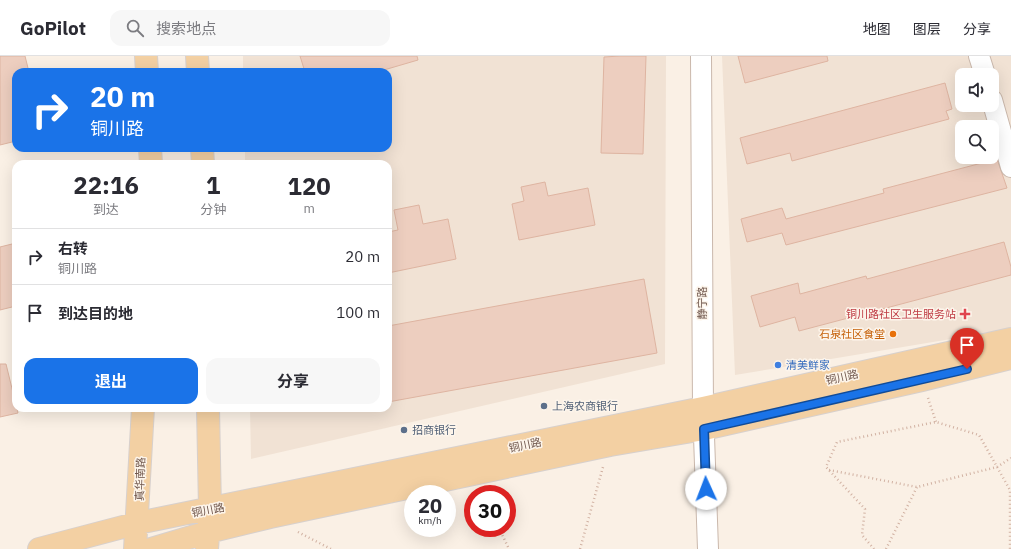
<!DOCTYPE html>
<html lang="zh">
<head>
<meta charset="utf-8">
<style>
  body { margin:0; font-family:"IBM Plex Sans","Noto Sans SC",sans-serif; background:#f7f7f7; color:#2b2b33; height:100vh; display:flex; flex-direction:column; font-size:15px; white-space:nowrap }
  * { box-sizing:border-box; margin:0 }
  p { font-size:13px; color:#7c7c81 }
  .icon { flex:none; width:22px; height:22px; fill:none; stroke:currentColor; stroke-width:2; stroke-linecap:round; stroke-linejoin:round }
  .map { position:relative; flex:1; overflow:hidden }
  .sheet { position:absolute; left:12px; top:104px; width:380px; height:252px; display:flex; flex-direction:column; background:#fff; border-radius:12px; box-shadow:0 4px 16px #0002 }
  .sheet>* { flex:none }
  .banner { position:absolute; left:12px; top:12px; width:380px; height:84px; border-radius:12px; box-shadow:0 4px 16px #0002; background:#1a73e8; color:#fff; overflow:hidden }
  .buttons { position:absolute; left:955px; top:12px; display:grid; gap:8px }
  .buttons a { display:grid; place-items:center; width:44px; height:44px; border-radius:8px; background:#fff; box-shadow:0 4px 16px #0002; font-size:20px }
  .speed { position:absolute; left:404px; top:429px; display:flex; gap:8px; font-size:20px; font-weight:700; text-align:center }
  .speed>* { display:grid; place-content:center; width:52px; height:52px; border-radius:50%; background:#fff; box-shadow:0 4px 16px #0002; line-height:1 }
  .speed small { font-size:10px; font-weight:400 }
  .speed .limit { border:6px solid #d22; background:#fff; color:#111 }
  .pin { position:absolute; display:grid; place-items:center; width:34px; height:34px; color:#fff; margin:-41px -17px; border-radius:50% 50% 50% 0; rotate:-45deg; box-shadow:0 0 4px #0007 }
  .pin .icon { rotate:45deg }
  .me { position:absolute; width:44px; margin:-22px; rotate:358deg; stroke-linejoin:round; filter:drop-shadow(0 0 3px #0008) }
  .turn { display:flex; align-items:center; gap:14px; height:84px; padding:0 12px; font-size:18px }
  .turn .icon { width:52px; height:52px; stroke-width:2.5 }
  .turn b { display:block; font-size:28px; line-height:34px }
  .eta { display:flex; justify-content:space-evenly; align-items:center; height:68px; text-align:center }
  .eta b { font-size:24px; font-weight:700; line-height:28px }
  .action { display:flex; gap:8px; margin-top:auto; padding:8px 12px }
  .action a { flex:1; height:46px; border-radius:12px; background:#1a73e8; color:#fff; font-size:16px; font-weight:700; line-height:46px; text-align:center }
  .action a+a { background:#f7f7f7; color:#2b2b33 }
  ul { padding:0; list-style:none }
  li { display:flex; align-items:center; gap:12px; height:56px; padding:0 12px; border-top:1px solid #e1e1e2 }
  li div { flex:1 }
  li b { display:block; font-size:15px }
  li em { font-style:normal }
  header { display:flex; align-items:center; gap:24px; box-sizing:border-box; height:56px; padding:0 20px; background:#fff; border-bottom:1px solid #e1e1e2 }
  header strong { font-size:19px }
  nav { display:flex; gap:22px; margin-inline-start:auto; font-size:14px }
  .search { width:280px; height:36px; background:#f7f7f7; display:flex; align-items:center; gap:10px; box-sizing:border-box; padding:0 14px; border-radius:12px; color:#7c7c81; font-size:15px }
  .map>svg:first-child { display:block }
  .residential { fill:#f1e2d4; fill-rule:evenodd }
  .building { fill:#edcebf; stroke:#deb4a1 }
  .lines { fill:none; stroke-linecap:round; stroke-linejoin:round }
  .minor-casing { stroke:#cab8ac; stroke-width:22 }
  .major-casing { stroke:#d7d0cd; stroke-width:24 }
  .path { stroke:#d1b1a2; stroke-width:2.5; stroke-dasharray:1 3; stroke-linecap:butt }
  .minor { stroke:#fff; stroke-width:20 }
  .major { stroke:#f3d0a3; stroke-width:22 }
  .route-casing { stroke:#114b97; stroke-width:10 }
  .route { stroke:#1a73e8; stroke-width:7 }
  .health-dot { fill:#e0444e; stroke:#fdf5eb; stroke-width:1.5 }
  .food-dot { fill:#e8710a; stroke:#fdf5eb; stroke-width:1.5 }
  .shop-dot { fill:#3f7fe0; stroke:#fdf5eb; stroke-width:1.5 }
  .service-dot { fill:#5c6f8a; stroke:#fdf5eb; stroke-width:1.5 }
  .labels { text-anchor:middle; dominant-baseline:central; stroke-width:3; stroke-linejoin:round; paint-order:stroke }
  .street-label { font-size:11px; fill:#70574d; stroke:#fdf5eb }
  .health-label { font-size:11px; fill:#be3a42; stroke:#fdf5eb; text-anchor:end }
  .food-label { font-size:11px; fill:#c56008; stroke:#fdf5eb; text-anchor:end }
  .shop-label { font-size:11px; fill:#366cbe; stroke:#fdf5eb; text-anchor:start }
  .service-label { font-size:11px; fill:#4e5e75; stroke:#fdf5eb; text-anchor:start }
</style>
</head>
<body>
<header>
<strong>GoPilot</strong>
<div class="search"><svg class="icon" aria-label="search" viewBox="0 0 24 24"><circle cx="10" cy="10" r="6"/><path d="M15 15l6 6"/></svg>搜索地点</div>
<nav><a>地图</a><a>图层</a><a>分享</a></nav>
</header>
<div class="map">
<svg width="1011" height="493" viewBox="0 0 1011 493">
  <rect width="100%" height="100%" fill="#faf0e5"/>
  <!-- residential -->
  <path class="residential" d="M243 0H666L665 308 251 403 250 352H388V108H245V92H388V16H243Z
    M722 0H1011V273L735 319ZM962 19H992V49H962ZM962 71H992V101H962Z"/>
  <!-- building -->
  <path class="building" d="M0 0H25L29 16H16V85L0 89Z
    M300 0H417L418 4 377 16H305Z
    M620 0H646L643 98 601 97 604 1Z
    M738 0H827L828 5 745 27Z
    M945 27 952 53 946 55 949 63 792 105 790 97 747 108 740 82Z
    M997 103 1007 132 786 189 782 177 747 186 741 163 782 152 786 163 884 137 883 133Z
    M545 126 548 140 588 132 595 169 519 184 512 148 524 145 521 131Z
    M419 149 423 168 448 163 456 203 388 217V176L398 174 394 154Z
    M1004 186 1011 211V219L799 275 795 261 760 271 751 240 798 227 800 238 866 220 867 223Z
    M16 187V250L0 254V191Z
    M644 223 657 297 388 346V270Z
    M0 308H6L18 357 0 361Z"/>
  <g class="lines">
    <!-- minor casing -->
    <g class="minor-casing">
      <path id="minor" d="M701 0 703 352 708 493
        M979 0 985 19
        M992 44 1011 111"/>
    </g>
    <!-- major casing -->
    <g class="major-casing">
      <path id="major" d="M146 0 147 16
        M197 0 198 16
        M150 92 151 108
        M202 92 203 108
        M39 493 138 467 703 352 1011 283
        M135 493 143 352
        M151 493 208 476 270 461 610 389 704 373 922 324 1011 302
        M207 493 210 453 208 352"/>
    </g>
    <!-- path -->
    <path class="path" d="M928 342 936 366
      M829 414 917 431 997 411 1011 402
      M499 472 509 493
      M298 476 331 493
      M580 493 603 411
      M874 493 862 479 865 453 826 411 837 386 936 366 979 379 1010 434V493
      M886 493 917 431"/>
    <!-- minor -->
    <use href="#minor" class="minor"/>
    <!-- major -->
    <use href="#major" class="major"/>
  </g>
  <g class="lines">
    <!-- route casing -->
    <g class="route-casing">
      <path id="route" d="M706 433 704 373 967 313"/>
    </g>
    <!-- route -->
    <use href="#route" class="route"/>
  </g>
  <!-- markers -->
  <path class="health-dot" d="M963 252h4v4h4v4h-4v4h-4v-4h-4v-4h4z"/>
  <circle class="food-dot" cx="893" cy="278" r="4"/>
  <circle class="shop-dot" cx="778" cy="309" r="4"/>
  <g class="service-dot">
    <circle cx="544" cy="350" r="4"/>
    <circle cx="404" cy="374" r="4"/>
  </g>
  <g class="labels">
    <!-- street labels -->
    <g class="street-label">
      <text transform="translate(702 247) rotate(-90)">静宁路</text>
      <text transform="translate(842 321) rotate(-13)">铜川路</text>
      <text transform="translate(525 389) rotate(-12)">铜川路</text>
      <text transform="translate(140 423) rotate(-88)">真华南路</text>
      <text transform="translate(208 454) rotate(-11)">铜川路</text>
    </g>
    <!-- health labels -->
    <g class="health-label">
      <text x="956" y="258">铜川路社区卫生服务站</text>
    </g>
    <!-- food labels -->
    <g class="food-label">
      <text x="885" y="278">石泉社区食堂</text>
    </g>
    <!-- shop labels -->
    <g class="shop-label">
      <text x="786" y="309">清美鲜家</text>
    </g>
    <!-- service labels -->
    <g class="service-label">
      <text x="552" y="350">上海农商银行</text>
      <text x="412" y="374">招商银行</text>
    </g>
  </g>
</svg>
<div class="buttons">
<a><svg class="icon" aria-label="sound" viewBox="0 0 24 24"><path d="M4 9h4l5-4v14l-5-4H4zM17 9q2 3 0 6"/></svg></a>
<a><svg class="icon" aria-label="search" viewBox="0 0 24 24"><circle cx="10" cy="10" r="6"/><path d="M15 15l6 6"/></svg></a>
</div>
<div class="speed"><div>20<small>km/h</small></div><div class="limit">30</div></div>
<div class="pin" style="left:967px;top:313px;background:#d93025"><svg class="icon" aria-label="arrive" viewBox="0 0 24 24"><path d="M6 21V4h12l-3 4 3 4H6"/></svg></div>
<svg class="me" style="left:706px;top:433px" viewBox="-20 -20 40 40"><circle r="19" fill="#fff"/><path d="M0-13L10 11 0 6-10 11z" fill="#1a73e8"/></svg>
<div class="banner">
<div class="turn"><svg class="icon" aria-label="right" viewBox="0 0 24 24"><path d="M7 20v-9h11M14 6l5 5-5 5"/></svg><div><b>20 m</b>铜川路</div></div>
</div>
<section class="sheet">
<div class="eta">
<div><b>22:16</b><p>到达</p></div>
<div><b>1</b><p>分钟</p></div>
<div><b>120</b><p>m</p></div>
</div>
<ul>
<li><svg class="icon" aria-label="right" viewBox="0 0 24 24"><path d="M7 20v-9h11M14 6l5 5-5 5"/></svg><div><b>右转</b><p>铜川路</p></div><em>20 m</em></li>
<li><svg class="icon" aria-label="arrive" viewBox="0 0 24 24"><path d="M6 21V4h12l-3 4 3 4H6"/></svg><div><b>到达目的地</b></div><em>100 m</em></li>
</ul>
<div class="action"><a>退出</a><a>分享</a></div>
</section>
</div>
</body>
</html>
